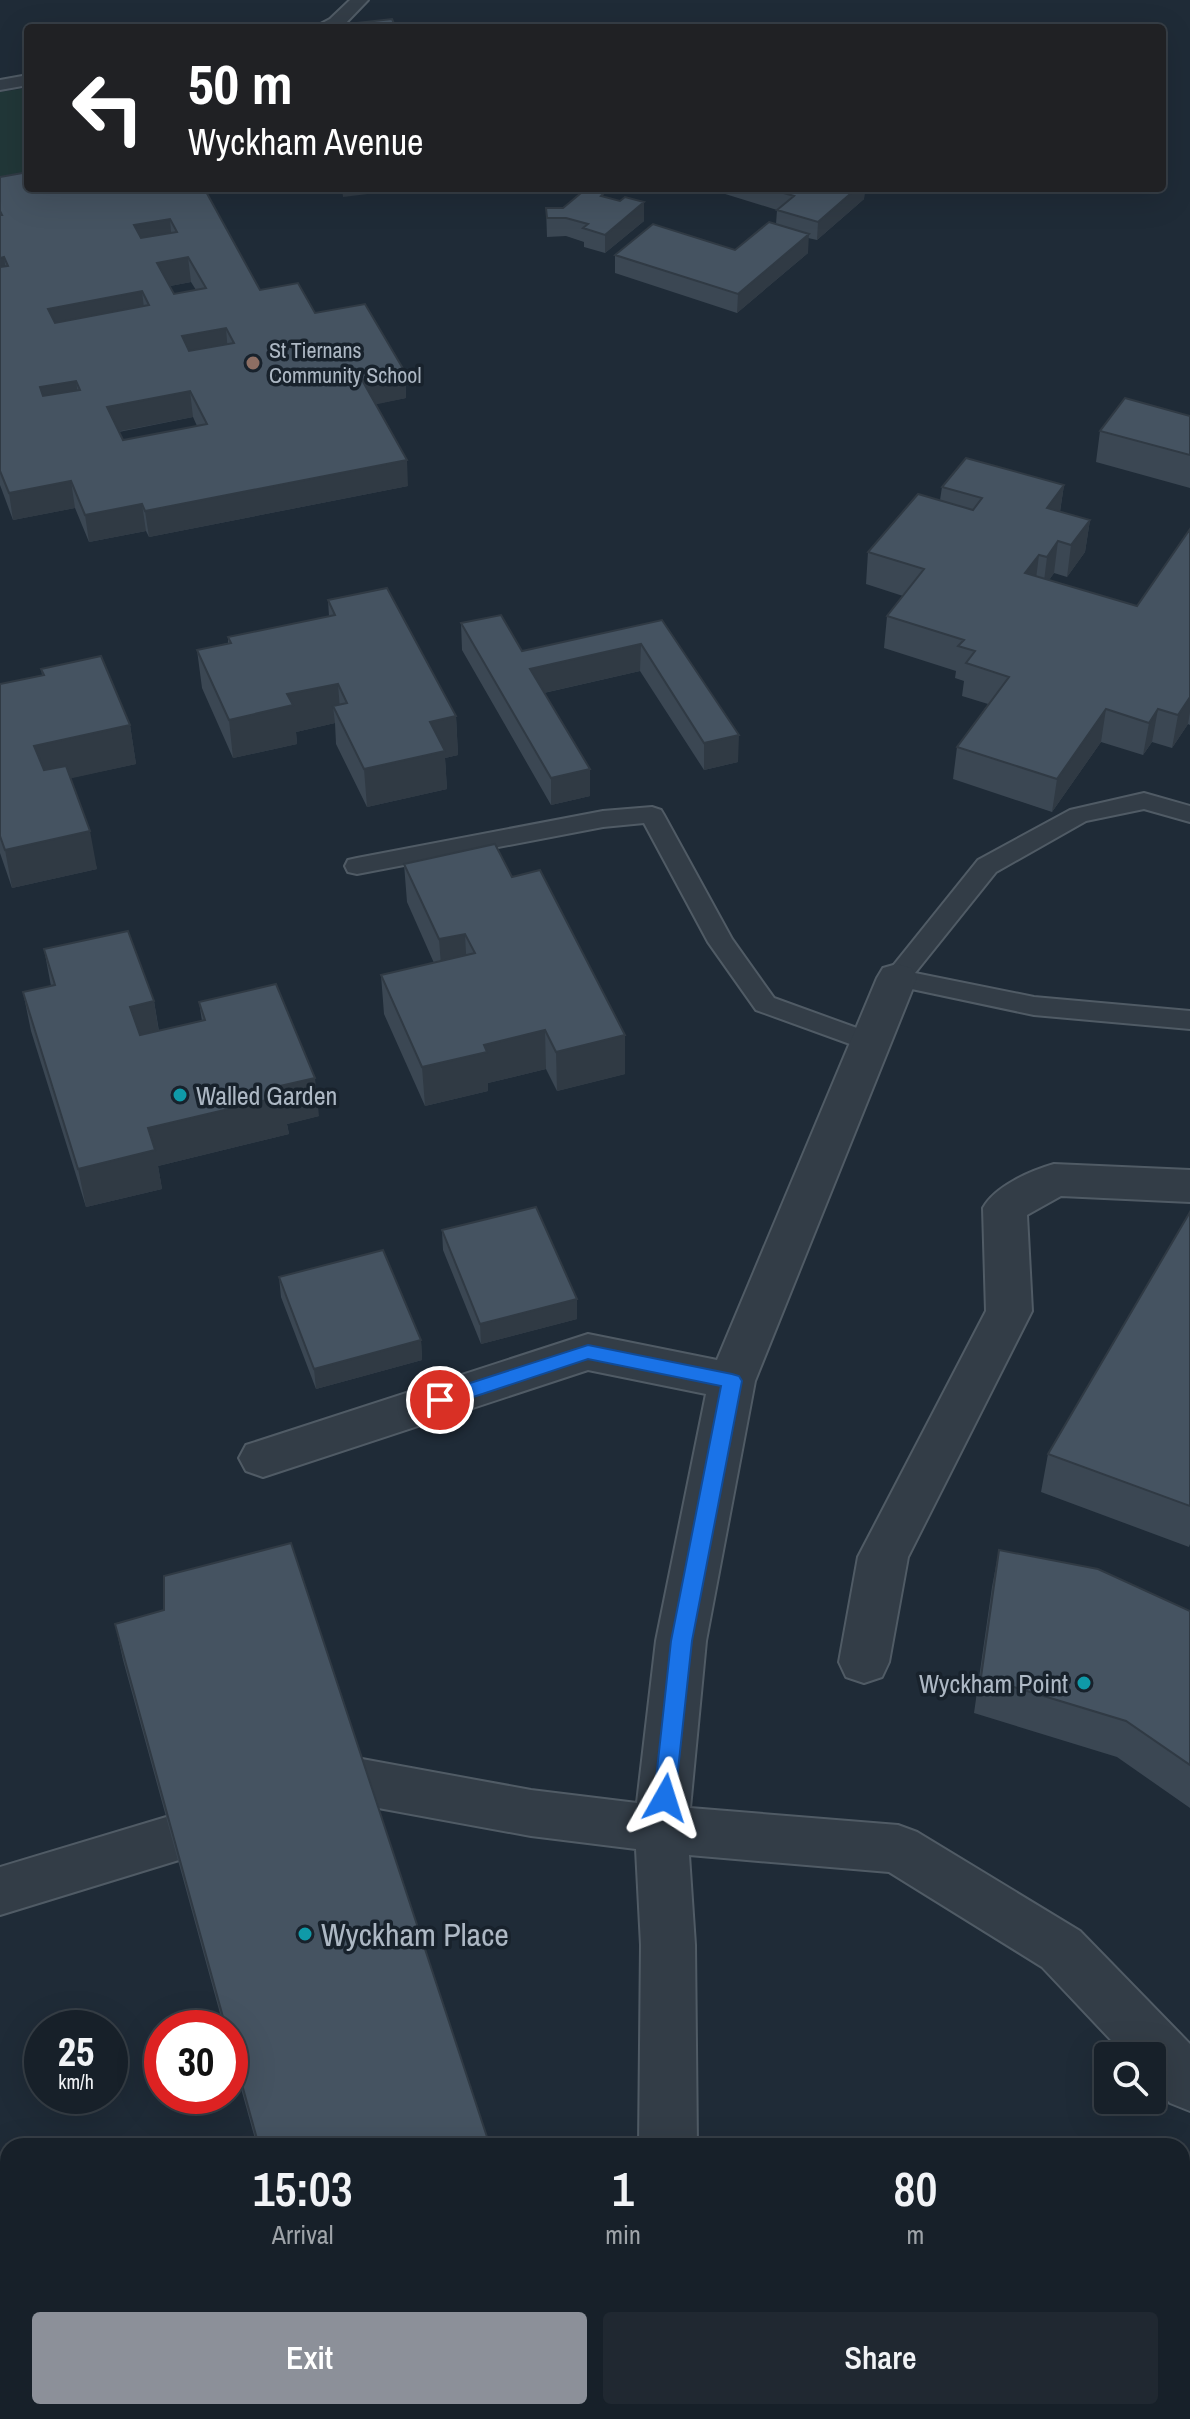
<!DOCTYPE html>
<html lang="en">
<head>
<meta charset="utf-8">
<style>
  body { margin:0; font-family:"Archivo Narrow",sans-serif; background:#202831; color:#f1f3f6; height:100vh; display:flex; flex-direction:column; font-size:30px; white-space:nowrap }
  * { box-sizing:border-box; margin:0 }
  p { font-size:26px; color:#9ea3a8 }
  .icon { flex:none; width:44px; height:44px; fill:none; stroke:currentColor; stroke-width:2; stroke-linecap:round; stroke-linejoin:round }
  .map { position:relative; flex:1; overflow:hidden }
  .drawer { position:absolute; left:0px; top:2138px; width:1190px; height:282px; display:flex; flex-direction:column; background:#172029; border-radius:24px 24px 0 0; box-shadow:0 8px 32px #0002,0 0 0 2px #363e46 }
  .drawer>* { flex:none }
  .hud { position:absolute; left:24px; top:24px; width:1142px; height:168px; border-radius:8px; box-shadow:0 8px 32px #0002,0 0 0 2px #363e46; background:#202124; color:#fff; overflow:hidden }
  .fabs { position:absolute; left:1094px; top:2042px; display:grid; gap:16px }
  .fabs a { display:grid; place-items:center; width:72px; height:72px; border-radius:8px; background:#172029; box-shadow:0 8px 32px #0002,0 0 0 2px #363e46; font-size:40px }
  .speed { position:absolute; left:24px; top:2010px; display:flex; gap:16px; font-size:40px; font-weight:700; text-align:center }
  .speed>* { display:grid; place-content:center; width:104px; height:104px; border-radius:50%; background:#172029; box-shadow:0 8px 32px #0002,0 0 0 2px #363e46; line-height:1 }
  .speed small { font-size:20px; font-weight:400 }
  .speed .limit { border:12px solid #d22; background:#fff; color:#111 }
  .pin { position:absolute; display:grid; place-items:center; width:68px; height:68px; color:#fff; margin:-34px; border:4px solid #fff; border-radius:50%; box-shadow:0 2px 8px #0007 }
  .me { position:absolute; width:88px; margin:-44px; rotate:6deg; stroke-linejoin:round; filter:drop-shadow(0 0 6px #0008) }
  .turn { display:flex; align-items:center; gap:28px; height:168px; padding:0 32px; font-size:36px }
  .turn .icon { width:104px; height:104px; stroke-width:2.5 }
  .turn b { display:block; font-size:56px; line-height:68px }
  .eta { display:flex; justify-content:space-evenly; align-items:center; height:136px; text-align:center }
  .eta b { font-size:48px; font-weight:600; line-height:56px }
  .cta { display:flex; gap:16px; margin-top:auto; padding:16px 32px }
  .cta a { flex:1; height:92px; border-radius:8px; background:#8c9099; color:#fff; font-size:32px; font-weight:600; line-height:92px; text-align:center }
  .cta a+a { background:#202831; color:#f1f3f6 }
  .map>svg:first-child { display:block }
  .green { fill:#213738 }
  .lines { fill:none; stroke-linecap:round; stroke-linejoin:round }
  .service-casing { stroke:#505b65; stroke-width:4 }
  .minor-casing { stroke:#505b65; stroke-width:4 }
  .service { fill:#333d47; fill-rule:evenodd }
  .minor { fill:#333d47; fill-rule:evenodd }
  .wall { fill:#3b4753; fill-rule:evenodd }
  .shaded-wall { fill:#303a44 }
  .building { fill:#455361; stroke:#303a44; stroke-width:2; fill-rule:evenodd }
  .route { fill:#1a73e8; stroke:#114b97; stroke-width:2 }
  .education-dot { fill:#8d6e63; stroke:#18222c; stroke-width:3 }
  .culture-dot { fill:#0f9aa8; stroke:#18222c; stroke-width:3 }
  .labels { text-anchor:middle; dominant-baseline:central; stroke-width:7; stroke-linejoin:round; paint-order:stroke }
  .far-poi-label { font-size:22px; fill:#adb8c4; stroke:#18222c; text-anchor:start }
  .poi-label { font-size:26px; fill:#adb8c4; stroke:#18222c; text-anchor:start }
  .near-poi-label { font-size:32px; fill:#adb8c4; stroke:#18222c; text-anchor:start }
</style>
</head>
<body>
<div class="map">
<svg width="1190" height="2419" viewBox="0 0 1190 2419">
  <rect width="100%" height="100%" fill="#1f2b37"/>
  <!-- green -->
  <path class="green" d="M28 88V178L0 177V92Z"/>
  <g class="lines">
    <!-- service casing -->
    <g class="service-casing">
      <path id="service" d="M350 0H368L342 27 313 28 330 19Z
        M28 75V85L0 90V80Z
        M1144 793 1190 806V822L1144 809 1086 821 996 872 915 973 1034 997 1190 1011V1029L1034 1015 888 984 884 978 888 972 978 860 1070 810Z
        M652 807 661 810 664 815 732 939 774 998 879 1036 883 1042 879 1048 870 1051 861 1048 756 1010 708 942 644 823 603 827 357 874 348 872 345 866 348 860 357 858 603 811Z"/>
    </g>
    <!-- minor casing -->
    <g class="minor-casing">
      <path id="minor" d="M897 964 911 968 917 978 755 1381 706 1641 690 1808 898 1825 917 1832 1080 1931 1190 2044V2111L1170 2103 1152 2084V2056H1126L1042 1967 889 1872 689 1855 695 1945 697 2146H639L641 1945 636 1849 531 1836 362 1805 343 1798 336 1782 343 1766 362 1759 531 1790 637 1803 656 1641 706 1394 588 1370 263 1477 246 1471 239 1458 246 1445 588 1334 717 1360 877 978 883 968Z
        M1054 1164 1190 1170V1202L1061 1196 1027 1215 1032 1311 908 1557 889 1662 882 1677 864 1683 846 1677 839 1662 858 1557 986 1311 983 1208C995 1186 1030 1171 1054 1164Z
        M173 1815 192 1822 200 1839 192 1856 0 1915V1867Z
        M0 2326 8 2329V2412H31L19 2419H0Z
        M638 2412H700V2419H638Z"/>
    </g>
    <!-- service -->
    <use href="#service" class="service"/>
    <!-- minor -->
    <use href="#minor" class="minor"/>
  </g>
  <!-- wall -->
  <path class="wall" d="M0 177 119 191 135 188 260 290 315 313 405 372 406 398 375 404 408 486 149 537 146 531 89 542 75 508 13 520 0 485ZM191 282 196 290 174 294 170 286ZM193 417 197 426 123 440 119 432Z
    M709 188H865L864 199 817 240 808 238V253L737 313 615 273V255L735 250 776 224 777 210 709 189Z
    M606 197 644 221 605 253 584 247V242L566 236 547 237 546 208H563Z
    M1190 416V488L1096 462 1100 431Z
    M1064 485 1060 512 1090 520 1085 552 1067 577 1054 573 1049 580 1137 606 1190 529V725L1188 724 1172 748 1152 742 1143 755 1101 742 1052 812 953 779 957 747 988 704 962 696 964 681 955 678 956 671 884 648 887 616 903 596 866 584 868 552 940 500 942 487Z
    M328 600 456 716 458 755 445 758 447 789 367 807 336 744 335 723 296 732 297 744 233 758 202 688 197 650 228 643V637L329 616Z
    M662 620 738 762 704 770 640 671 544 693 590 769V796L551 805 462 650 461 623 522 651Z
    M41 669 130 725 136 764 70 778 97 869 12 888 0 853V684L42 675Z
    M404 864 512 877 625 1035V1074L557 1091 546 1069 488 1083V1091L425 1106 384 1014 381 975 434 963 407 902Z
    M44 949 154 1001 159 1031 202 1021 199 1002 319 1116 287 1124 289 1134 158 1166 162 1189 86 1207 31 1031 23 992 51 986Z
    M1190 1212V1544L1189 1547 1041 1492 1048 1454Z
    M442 1230 577 1299V1319L481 1344 443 1250Z
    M279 1277 421 1340 422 1360 316 1389 281 1297Z
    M999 1550 1190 1611V1808L1117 1757 974 1713 992 1587Z
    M115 1624 490 2146H257L230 2049V2028H224L123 1660Z
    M1019 2412H1182L1190 2419H1021Z"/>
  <!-- shaded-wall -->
  <path class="shaded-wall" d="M342 188H417L343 197Z
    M857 188H865L864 199 817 240 818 222Z
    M644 202V221L605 253V235Z
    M170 219 172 244 137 250 134 225Z
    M809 234 808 253 737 313 738 294Z
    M4 257 8 283 0 284V258Z
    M188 257 191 282 160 288 157 263Z
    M142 291 145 317 52 335 48 309Z
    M226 328 228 354 185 362 182 336Z
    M405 372 406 398 364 407 362 380Z
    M76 381 80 407 44 413 40 387Z
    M190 391 193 417 110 433 107 407Z
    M407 460 408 486 149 537 145 511Z
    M71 481 75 508 13 520 9 493Z
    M1064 485 1059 517 1047 508Z
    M142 504 146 531 89 542 85 515Z
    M1090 520 1085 552 1067 577 1071 545Z
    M1058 541 1054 573 1043 589 1047 557Z
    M1039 555 1035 587 1025 573Z
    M641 644 640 671 530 696V669Z
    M338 684 341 722 333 706 335 723 296 732 297 744 233 758 229 720 287 694Z
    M1190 697V712L1188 724 1172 748 1178 715Z
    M1106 709 1101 742 1052 812 1057 779Z
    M1158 709 1152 742 1143 755 1149 723Z
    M456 716 458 755 445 758 447 789 367 807 364 769 430 722Z
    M130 725 136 764 41 785 34 746Z
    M739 735 738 762 704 770V743Z
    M590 769V796L551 805V778Z
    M90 831 97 869 12 888 5 850Z
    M465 934 467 972 442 978 439 939Z
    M154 1001 160 1040 136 1045 130 1007Z
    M545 1030 546 1069 488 1083V1091L425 1106 422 1067 484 1045Z
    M625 1035V1074L557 1091 556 1052Z
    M315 1078 319 1116 287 1124 289 1134 158 1166 162 1189 86 1207 78 1169 148 1128 280 1086Z
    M577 1299V1319L481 1344 480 1324Z
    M421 1340 422 1360 316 1389 314 1369Z
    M267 2412H301L275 2419H269Z
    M467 2412H471V2419H467Z"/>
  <!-- building -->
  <path class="building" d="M392 19 396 28H311Z
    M28 172V188H117L119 191 135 188H204L260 290 298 283 315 313 365 304 405 372 362 380 407 460 145 511 142 504 85 515 71 481 9 493 0 471V267L8 266 4 257 0 258V215H2L0 211V177ZM170 219 177 232 141 238 134 225ZM188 257 206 288 174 294 157 263ZM142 291 149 305 55 323 48 309ZM226 328 234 343 189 351 182 336ZM76 381 80 390 43 396 40 387ZM190 391 207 424 123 440 107 407Z
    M587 188H595L606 191 601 196 620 201 625 197 644 202 605 235 583 228 588 224 566 218H547L546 208H563Z
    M767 188H857L818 222 777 210 794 196Z
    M769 222 809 234 738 294 615 255 653 224 735 250Z
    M1125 398 1190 416V455L1100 431Z
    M966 458 1064 485 1047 508 1090 520 1071 545 1058 541 1047 557 1039 555 1025 573 1137 606 1190 529V697L1178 715 1158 709 1149 723 1106 709 1057 779 957 747 1009 677 966 663 975 651 958 646 964 640 887 616 924 569 868 552 918 494 973 510 982 498 942 487Z
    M387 588 456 716 430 722 445 751 364 769 333 706 347 703 338 684 287 694 293 705 229 720 197 650 231 643 228 637 335 615 328 600Z
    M501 615 522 651 662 620 739 735 704 743 641 644 530 669 590 769 551 778 461 623Z
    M101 656 130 725 34 746 44 770 66 766 90 831 5 850 0 836V684L44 675 41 669Z
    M495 844 512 877 540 870 625 1035 556 1052 545 1030 484 1045 487 1052 422 1067 381 975 475 953 465 934 439 939 404 864Z
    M128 931 154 1001 130 1007 140 1035 205 1020 199 1002 276 984 315 1078 280 1086 284 1096 148 1128 155 1150 78 1169 23 992 55 985 44 949Z
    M536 1207 577 1299 480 1324 442 1230Z
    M1190 1212V1506L1048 1454Z
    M383 1250 421 1340 314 1369 279 1277Z
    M291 1543 490 2146H259L230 2041V2028H226L115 1624 164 1610V1576Z
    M999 1550 1098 1569 1190 1611V1765L1126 1721 981 1677Z
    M1182 2199 1190 2247V2419H1041L1037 2412H1182Z
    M352 2412H467V2419H352Z"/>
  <!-- route -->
  <path class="route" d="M588 1345 732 1374 739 1376 742 1381 692 1641 675 1798 672 1805 665 1808 657 1805 654 1798 671 1641 721 1386 588 1359 440 1408 433 1406 430 1400 433 1395Z"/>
  <!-- markers -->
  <circle class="education-dot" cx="253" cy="363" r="8"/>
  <g class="culture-dot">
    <circle cx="180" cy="1095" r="8"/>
    <circle cx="1084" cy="1683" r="8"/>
    <circle cx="305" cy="1934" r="8"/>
  </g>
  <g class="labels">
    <!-- far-poi labels -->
    <g class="far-poi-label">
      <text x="269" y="350">St Tiernans<tspan x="269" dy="25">Community School</tspan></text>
    </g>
    <!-- poi labels -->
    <g class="poi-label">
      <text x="196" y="1095">Walled Garden</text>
      <text x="1068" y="1683" text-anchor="end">Wyckham Point</text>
    </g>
    <!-- near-poi labels -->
    <g class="near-poi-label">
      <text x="321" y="1934">Wyckham Place</text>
    </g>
  </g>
</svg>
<div class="fabs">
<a><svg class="icon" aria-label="search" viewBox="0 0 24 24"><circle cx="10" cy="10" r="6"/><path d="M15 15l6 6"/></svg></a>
</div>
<div class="speed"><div>25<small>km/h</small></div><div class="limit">30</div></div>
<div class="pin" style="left:440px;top:1400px;background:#d93025"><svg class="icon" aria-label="arrive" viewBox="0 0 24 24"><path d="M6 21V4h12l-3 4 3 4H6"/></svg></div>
<svg class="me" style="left:665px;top:1798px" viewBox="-20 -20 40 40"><path d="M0-17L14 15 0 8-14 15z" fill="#1a73e8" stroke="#fff" stroke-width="4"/></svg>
<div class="hud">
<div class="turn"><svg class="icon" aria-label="left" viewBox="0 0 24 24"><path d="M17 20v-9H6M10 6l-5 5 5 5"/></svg><div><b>50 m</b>Wyckham Avenue</div></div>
</div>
<section class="drawer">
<div class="eta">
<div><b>15:03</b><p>Arrival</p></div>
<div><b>1</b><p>min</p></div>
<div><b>80</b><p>m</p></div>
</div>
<div class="cta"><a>Exit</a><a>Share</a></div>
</section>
</div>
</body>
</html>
